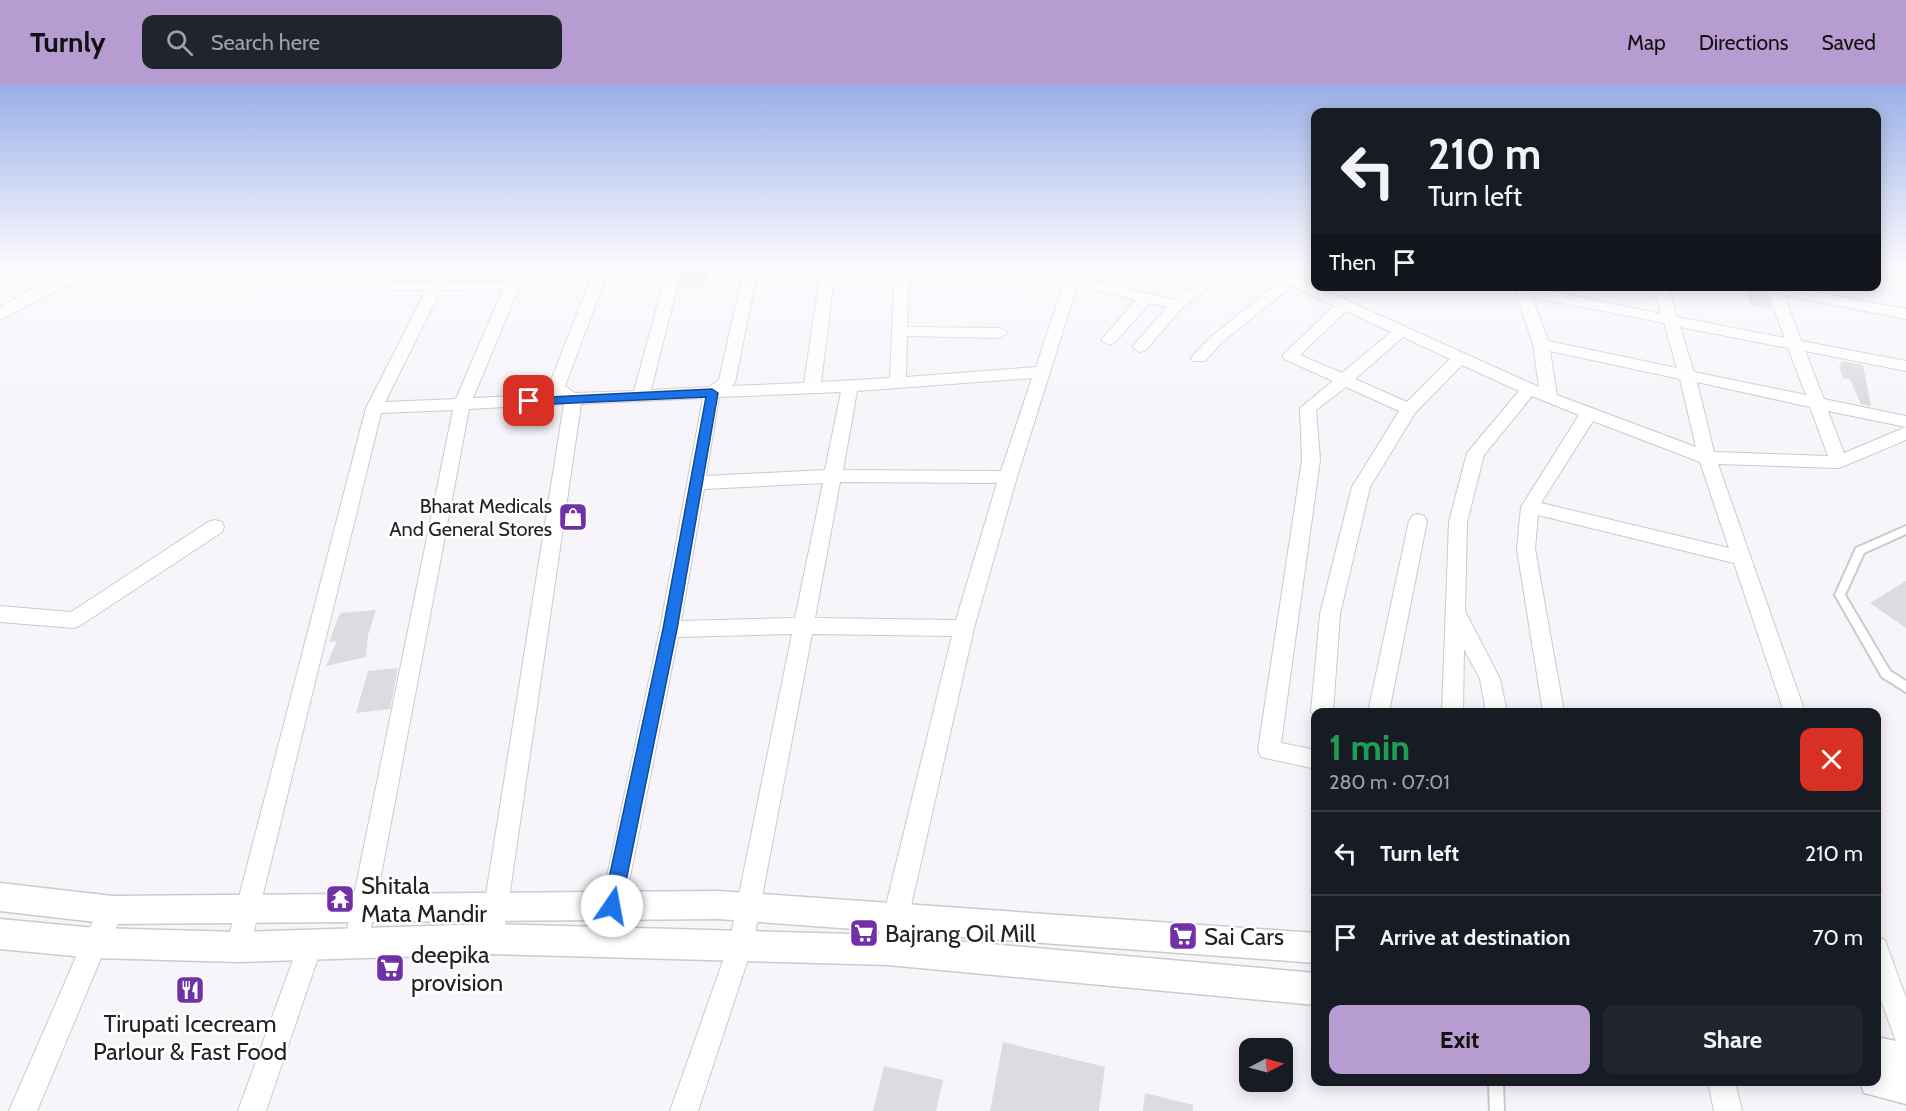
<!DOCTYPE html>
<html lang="en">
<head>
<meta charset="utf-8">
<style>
  body { margin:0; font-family:Cabin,sans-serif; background:#20242c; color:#f1f3f6; height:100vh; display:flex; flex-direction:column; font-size:22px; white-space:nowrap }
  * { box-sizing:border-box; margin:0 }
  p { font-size:20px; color:#9ea1a6 }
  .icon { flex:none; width:33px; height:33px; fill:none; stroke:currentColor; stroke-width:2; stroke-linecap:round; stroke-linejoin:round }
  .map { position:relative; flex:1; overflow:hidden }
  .details { position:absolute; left:1311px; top:624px; width:570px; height:378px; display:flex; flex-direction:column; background:#171b24; border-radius:12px; box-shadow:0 3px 15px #0003 }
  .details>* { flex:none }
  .guide { position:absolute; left:1311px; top:24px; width:570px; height:183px; border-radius:12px; box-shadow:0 3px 15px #0003; background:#171b24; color:#f1f3f6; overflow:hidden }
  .needle { width:39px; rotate:84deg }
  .fabs { position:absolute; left:1239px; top:954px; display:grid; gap:12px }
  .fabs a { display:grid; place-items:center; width:54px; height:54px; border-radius:12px; background:#171b24; box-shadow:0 3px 15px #0003; font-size:30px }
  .pin { position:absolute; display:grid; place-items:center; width:51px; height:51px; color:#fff; margin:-26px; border-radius:12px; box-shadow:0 3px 9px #0006 }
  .me { position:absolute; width:66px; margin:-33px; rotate:12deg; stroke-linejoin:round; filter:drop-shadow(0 0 4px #0008) }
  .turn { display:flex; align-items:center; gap:21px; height:126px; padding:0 18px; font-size:27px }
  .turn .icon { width:78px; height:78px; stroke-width:2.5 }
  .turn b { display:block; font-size:42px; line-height:51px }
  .then { display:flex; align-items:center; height:57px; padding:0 18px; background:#0003; gap:12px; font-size:22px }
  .round { display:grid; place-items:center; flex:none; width:63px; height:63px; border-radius:12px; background:#20242c }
  .overview { display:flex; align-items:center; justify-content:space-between; height:102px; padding:0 18px }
  h1 { font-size:36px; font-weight:800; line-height:45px; color:#1e9e55 }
  .action { display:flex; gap:12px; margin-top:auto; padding:12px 18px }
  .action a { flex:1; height:69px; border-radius:12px; background:#b79cd2; color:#111; font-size:24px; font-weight:800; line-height:69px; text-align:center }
  .action a+a { background:#20242c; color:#f1f3f6 }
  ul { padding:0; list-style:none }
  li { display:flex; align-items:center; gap:18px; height:84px; padding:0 18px; border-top:2px solid #363941 }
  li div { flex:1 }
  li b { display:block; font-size:22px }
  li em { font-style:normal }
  header { display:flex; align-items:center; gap:36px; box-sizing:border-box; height:84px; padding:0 30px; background:#b79cd2; color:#111 }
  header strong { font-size:28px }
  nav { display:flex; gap:33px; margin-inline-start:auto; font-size:21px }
  .search { width:420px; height:54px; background:#20242c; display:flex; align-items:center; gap:15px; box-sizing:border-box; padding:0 21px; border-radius:12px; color:#9ea1a6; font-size:22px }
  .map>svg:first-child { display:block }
  .building { fill:#dddbdf }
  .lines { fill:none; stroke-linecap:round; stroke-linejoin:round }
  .service-casing { stroke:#cbcace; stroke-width:4 }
  .minor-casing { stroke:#cbcace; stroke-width:2 }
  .tertiary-casing { stroke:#cbcace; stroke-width:3 }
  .service { fill:#fff; fill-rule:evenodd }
  .minor { fill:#fff; fill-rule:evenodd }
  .tertiary { fill:#fff; fill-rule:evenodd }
  .route { fill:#1a73e8; stroke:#114b97; stroke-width:1.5 }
  .labels { text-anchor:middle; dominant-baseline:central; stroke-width:5; stroke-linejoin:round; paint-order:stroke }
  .poi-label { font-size:20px; fill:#232224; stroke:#fff; text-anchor:end }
  .near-poi-label { font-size:24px; fill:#232224; stroke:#fff; text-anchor:start }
</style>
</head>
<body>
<header>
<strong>Turnly</strong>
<div class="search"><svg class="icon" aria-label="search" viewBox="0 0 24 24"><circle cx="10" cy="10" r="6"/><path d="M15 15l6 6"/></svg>Search here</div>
<nav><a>Map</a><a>Directions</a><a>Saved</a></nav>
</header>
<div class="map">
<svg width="1906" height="1027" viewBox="0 0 1906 1027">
  <rect width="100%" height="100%" fill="#f7f5fa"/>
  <!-- building -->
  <path class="building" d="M685 179H713L703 205H679Z
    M1746 204 1766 210 1772 225 1750 221Z
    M1842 277 1863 281 1871 322 1861 320 1850 295 1843 294 1839 283Z
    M1906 497V544L1870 519Z
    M376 526 368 551 366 573 326 582 337 557 329 558 340 529Z
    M398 584 390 625 356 629 368 587Z
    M1003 958 1105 983 1099 1027H990Z
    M884 982 943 996 936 1027H873Z
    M1145 1009 1193 1021V1027H1143Z"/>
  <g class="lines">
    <!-- service casing -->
    <g class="service-casing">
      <path id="service" d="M1906 442V450L1864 469 1845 511 1890 587 1906 597V608L1882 593 1835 511 1856 464Z
        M1489 998H1503L1504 1027H1490Z"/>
    </g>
    <!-- minor casing -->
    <g class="minor-casing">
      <path id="minor" d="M107 179H130L128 182 64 202 0 236V224C32 202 69 188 107 179Z
        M440 179H452L453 181 445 197H507L515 179H529L473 314 554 310 548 304 597 179H611L565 302 575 309 634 307 669 179H683L651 306 709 303 719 296 745 179H759L735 298 732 302 804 299 822 179H836L821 298 890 294 895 179H909L907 243 1000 244 1008 249 1000 254 907 252 906 293 1036 283 1064 199 978 183 971 179H1000L1065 190 1066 179H1080L1079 193 1119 203 1138 179H1152L1132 206 1174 216 1221 179H1237L1182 224 1146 266 1140 268 1132 263 1167 223 1150 219 1114 259 1109 261 1101 256 1136 216 1077 202 1017 393 974 544 901 866 897 875 888 878 879 875 875 866 952 552 812 550 753 860 698 1027H670L729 860 792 550 678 553 617 858 614 867 605 870 596 867 593 858 660 545 703 314 581 320 503 855 500 864 491 867 482 864 479 855 564 320 469 325 368 860 365 869 356 872 347 869 344 860 453 326 381 329 250 863 247 872 238 875 229 872 226 863 366 324 426 206H393L386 202 393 198 431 197ZM503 205 456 315 385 318 441 206ZM1032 294 1001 387 843 386 857 307ZM841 308 825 386 706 392 719 313ZM840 398 997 399 956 536 815 534ZM823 399 795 534 681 537 704 405Z
        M1246 179H1264L1539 303 1533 260 1514 202H1528L1661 230 1654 202H1668L1677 233 1785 254 1768 208 1753 205 1751 202H1784L1906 225V235L1784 211 1801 257 1906 277V287L1805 267 1824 315 1906 332V356L1839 384 1718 380 1805 628H1784L1734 479 1538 431 1535 465 1564 628H1543L1517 465 1521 423 1579 331 1532 312 1484 371 1467 438 1465 527 1500 595 1507 628H1486L1480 595 1464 565 1463 628H1442L1449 438 1467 369 1519 307 1462 281 1415 329 1370 403 1340 530 1333 628H1316V635L1311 628 1320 530 1352 403 1399 327 1346 303 1316 326 1320 376 1281 659 1316 666V685L1261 673 1258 666 1302 376 1300 324 1333 297 1284 275 1282 272 1334 222 1292 202 1222 258 1205 277H1193L1191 274 1193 271 1212 252 1280 197ZM1532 213 1664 239 1677 284 1548 257ZM1346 227 1391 248 1342 289 1300 271ZM1680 243 1788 264 1806 311 1694 288ZM1403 253 1450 275 1407 318 1355 295ZM1550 267 1680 295 1696 363 1557 311ZM1697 298 1810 323 1828 372 1714 368ZM1828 327 1906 343 1844 369ZM1593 337 1700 378 1729 464 1541 419Z
        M1877 179H1906V187L1879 182Z
        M1418 430 1424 432 1427 437 1389 628H1368L1409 437 1412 432Z
        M215 436 222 438 224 443 222 448 81 541 74 544 0 538V522L71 528 208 438Z
        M113 814 122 818 125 826 104 867 37 1027H9L86 850 104 818Z
        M310 850 319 853 322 862 266 1027H238L298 862 301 853Z
        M1876 853 1885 856 1906 914V964L1897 960 1876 903Z
        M1708 998H1735L1742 1027H1714Z"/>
    </g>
    <!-- tertiary casing -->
    <g class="tertiary-casing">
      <path id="tertiary" d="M0 799 113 812 719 807 1316 849V879L719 835 113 840 0 827Z
        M0 835 95 844 238 848 491 840 888 851 1316 889V921L888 881 491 870 238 878 95 874 0 865Z
        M1876 953 1906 959V1020L1864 1009 1860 998H1876Z"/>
    </g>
    <!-- service -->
    <use href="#service" class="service"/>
    <!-- minor -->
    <use href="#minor" class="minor"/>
    <!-- tertiary -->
    <use href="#tertiary" class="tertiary"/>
  </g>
  <!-- sky -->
  <linearGradient id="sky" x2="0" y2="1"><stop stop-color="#99afe6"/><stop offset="0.56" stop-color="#fbfafd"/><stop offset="1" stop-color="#fbfafd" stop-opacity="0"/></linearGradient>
  <rect width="1906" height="322" fill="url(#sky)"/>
  <!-- route -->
  <path class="route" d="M712 305 718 309 677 545 621 822 618 828 612 831 606 828 603 822 663 545 706 313 529 321 523 317 529 314Z"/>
  <!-- icons -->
  <defs>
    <g id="shop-square" transform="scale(1.5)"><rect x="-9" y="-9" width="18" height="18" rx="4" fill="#7131a6" stroke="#fff"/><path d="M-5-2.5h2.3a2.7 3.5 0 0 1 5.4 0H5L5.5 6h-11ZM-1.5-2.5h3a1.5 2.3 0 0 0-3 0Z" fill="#fff"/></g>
    <g id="temple-square" transform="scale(1.5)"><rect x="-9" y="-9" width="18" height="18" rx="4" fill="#7131a6" stroke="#fff"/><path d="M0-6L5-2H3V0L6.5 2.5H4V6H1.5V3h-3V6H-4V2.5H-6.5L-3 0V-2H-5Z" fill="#fff"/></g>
    <g id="supermarket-square" transform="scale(1.5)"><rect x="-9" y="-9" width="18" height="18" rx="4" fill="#7131a6" stroke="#fff"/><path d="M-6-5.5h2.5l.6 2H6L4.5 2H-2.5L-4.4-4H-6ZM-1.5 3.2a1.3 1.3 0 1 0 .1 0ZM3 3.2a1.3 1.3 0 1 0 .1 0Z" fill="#fff"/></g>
    <g id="restaurant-square" transform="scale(1.5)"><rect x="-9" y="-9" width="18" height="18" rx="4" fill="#7131a6" stroke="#fff"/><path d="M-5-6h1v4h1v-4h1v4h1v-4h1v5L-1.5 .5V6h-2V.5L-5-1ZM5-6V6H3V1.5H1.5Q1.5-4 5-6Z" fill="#fff"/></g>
  </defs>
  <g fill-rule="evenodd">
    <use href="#shop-square" x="573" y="433"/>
    <use href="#temple-square" x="340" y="815"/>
    <use href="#supermarket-square" x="864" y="849"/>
    <use href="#supermarket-square" x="1183" y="852"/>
    <use href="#supermarket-square" x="390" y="884"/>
    <use href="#restaurant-square" x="190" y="906"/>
  </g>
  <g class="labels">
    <!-- poi labels -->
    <g class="poi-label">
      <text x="552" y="422">Bharat Medicals<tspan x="552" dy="23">And General Stores</tspan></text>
    </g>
    <!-- near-poi labels -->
    <g class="near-poi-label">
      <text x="361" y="801">Shitala<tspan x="361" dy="28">Mata Mandir</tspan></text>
      <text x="885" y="849">Bajrang Oil Mill</text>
      <text x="1204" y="852">Sai Cars</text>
      <text x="411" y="870">deepika<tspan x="411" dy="28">provision</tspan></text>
      <text x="190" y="939" text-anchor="middle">Tirupati Icecream<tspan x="190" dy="28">Parlour &amp; Fast Food</tspan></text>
    </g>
  </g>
</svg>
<div class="fabs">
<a><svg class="needle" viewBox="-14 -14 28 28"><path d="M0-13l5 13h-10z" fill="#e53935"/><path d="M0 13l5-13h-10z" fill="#9ea1a6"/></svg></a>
</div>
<div class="pin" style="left:529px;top:317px;background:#d93025"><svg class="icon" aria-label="arrive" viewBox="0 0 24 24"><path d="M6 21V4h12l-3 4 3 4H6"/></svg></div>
<svg class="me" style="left:612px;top:822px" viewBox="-20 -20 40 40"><circle r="19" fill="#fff"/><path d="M0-13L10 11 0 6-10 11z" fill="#1a73e8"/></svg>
<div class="guide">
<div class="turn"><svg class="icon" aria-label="left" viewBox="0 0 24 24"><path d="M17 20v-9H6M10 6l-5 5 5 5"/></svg><div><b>210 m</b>Turn left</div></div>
<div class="then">Then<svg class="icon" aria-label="arrive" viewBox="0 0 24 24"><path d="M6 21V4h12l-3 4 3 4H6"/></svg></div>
</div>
<section class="details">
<div class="overview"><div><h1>1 min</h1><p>280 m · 07:01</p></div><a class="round" style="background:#d93025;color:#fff"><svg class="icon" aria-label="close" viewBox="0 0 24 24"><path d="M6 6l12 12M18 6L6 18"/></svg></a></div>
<ul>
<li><svg class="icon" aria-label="left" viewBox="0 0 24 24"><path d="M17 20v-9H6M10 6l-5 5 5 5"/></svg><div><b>Turn left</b></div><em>210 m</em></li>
<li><svg class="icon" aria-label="arrive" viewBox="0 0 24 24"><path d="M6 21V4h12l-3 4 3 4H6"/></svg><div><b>Arrive at destination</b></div><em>70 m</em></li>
</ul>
<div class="action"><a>Exit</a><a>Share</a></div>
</section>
</div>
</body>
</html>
